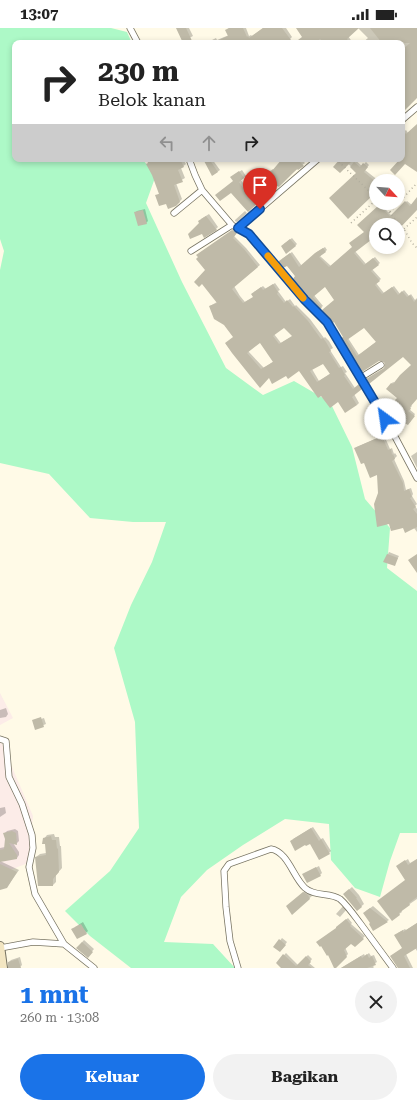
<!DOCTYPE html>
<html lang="id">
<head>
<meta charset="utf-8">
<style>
  body { margin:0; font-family:"Roboto Serif",serif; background:#f2f2f2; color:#222; height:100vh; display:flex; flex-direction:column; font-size:15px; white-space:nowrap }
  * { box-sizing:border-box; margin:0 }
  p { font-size:13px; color:#767676 }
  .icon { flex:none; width:22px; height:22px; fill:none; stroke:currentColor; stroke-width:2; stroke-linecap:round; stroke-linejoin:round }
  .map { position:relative; height:940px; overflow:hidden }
  .drawer { display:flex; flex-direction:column; background:#fff; flex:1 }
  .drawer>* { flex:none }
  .hud { position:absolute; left:12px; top:12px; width:393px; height:122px; border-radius:8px; box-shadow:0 2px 6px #0003; background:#fff; color:#222; overflow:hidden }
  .needle { width:26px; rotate:116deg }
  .fabs { position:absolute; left:369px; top:146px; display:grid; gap:8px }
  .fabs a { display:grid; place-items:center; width:36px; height:36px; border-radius:50%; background:#fff; box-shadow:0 2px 6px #0003; font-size:20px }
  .pin { position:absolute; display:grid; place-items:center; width:34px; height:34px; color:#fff; margin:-41px -17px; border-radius:50% 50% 50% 0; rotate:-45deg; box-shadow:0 0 4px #0007 }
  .pin .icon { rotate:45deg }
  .me { position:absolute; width:44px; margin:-22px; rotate:329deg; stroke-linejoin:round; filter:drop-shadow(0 0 3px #0008) }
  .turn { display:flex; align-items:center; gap:14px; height:84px; padding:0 20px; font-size:18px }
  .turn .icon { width:52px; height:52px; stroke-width:2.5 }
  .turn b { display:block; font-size:28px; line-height:34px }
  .lanes { display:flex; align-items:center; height:38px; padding:0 20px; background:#0003; justify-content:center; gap:20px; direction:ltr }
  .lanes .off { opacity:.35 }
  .round { display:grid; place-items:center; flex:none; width:42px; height:42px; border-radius:21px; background:#f2f2f2 }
  .overview { display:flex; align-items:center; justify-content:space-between; height:68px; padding:0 20px }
  h1 { font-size:24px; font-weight:700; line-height:30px; color:#1a73e8 }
  .primary-button { display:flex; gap:8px; margin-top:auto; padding:8px 20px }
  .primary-button a { flex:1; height:46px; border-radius:24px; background:#1a73e8; color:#fff; font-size:16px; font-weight:700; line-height:46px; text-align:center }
  .primary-button a+a { background:#f2f2f2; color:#222 }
  .status { display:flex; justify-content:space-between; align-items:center; height:28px; padding:0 20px; background:#fff; direction:ltr }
  .status svg { height:11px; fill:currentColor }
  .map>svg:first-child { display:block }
  .commercial { fill:#fcece8 }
  .green { fill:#adf9c7 }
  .shadow { fill:#0003; fill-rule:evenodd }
  .building { fill:#bfbaa8; fill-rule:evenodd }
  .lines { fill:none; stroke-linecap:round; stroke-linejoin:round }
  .street-casing { stroke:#787463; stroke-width:7 }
  .secondary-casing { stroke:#787463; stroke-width:10 }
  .path { stroke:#b1ad9e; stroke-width:1.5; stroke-dasharray:1 3; stroke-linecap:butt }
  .street { stroke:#fff; stroke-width:5.5 }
  .secondary { stroke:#f3e6c2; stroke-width:8 }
  .route-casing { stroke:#114b97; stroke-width:10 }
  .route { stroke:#1a73e8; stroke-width:7 }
  .slow { stroke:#f59e0b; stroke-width:7 }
</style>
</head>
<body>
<div class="status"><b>13:07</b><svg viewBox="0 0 49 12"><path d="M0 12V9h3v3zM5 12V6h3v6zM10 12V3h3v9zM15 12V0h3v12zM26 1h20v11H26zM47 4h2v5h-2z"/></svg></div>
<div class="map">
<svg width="417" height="940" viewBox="0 0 417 940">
  <rect width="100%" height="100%" fill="#fffae7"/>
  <!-- commercial -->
  <path class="commercial" d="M0 665 13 690 0 697Z
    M0 711 33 788 28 835 0 846Z"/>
  <!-- green -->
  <path class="green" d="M0 0H111L127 4 132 15H15V131H142L156 147 146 175 182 254 226 340 263 367 294 353 330 374 352 419 365 471 390 500 387 540 417 563V805H400L390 833 380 869 355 860 331 832 329 796 285 791 243 817 207 842 181 869 164 914 213 916 235 940H131L90 908 65 883 110 843 139 800 135 694 114 620 131 577 152 534 166 494H133L90 490 49 446 0 435V242L4 223 0 211Z"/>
  <!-- shadow -->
  <path class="shadow" d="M177 0H189L193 8 183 13Z
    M229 0H246L249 8 251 7 252 8 263 0H286L292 9 286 15H206L216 10 217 12 229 7 227 2Z
    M297 0H357L348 8 353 15H302L303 9Z
    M358 0H417V69L402 84V15H362L368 10Z
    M417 97V143L402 131V105L406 102 408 105Z
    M147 131H181V132L183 131 186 136 181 140 185 150 176 155 182 171 179 174 156 168 160 165Z
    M204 131H212L220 142 213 147Z
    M283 131H301L305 135 277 157 249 182 234 153V147L242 142 246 148 241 152 252 168 269 153 266 150 270 143 273 141 274 142Z
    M342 131H354L362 138 366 134 369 137 365 142 379 153H376V159L370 166 371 167 348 189 358 144Z
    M417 171V180L401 198 403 200 398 205V197H376V216L371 211 355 223 366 236 375 229 380 235 372 241 381 251 376 255 384 265 394 258 400 266 404 262 409 268 411 266 415 272 417 270V370L411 377 412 378 409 381 415 386 410 394 404 380 398 370 387 361 393 354 395 355 413 337 403 327 385 340 386 337 385 334 379 332 363 342 344 308 335 272 325 258 314 267 323 278 320 280 282 231 292 224 302 238 317 224 325 219 327 222 320 228 331 238 353 219 365 204 359 198 381 177 392 188 407 173 412 177ZM364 299 377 313 359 327 348 310Z
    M145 181 148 193 146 195 135 185 137 183Z
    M245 183 247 185 237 194 235 193V192Z
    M209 186 218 199 216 201 201 191Z
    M235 201 238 203 234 208 246 220 260 237 234 258 240 268 245 274 254 269V264L263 258 266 261 275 255 280 262 278 263 286 274 290 271 295 278 296 277 310 291 324 310 325 309 329 313 333 320 330 322 341 339 343 338 347 344 345 345 355 360 361 355 363 358 354 366 359 375 357 377 338 373 299 341 286 346 269 349 260 358 243 338 226 316 234 309 210 278 217 274 206 243 197 227ZM284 298 293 308 281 315 274 306ZM260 314 274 333 264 340 248 323ZM324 335 331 345 319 353 312 341Z
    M292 210 297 216 295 218 284 216Z
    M384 407 390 421 392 420 394 426 395 425 397 428 394 431 404 453 406 462 411 460 413 466 412 468 417 476 415 478 417 481V504L414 500 403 499 379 465 378 445 357 419Z
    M417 424V440L411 428Z
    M389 524 399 528 394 537 385 533Z
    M6 680 8 686 6 689 0 690V682Z
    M44 690 46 696 36 700 35 693Z
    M5 779 6 785 0 789V780Z
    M313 799 321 811 323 810 331 823 329 825 310 815 293 811Z
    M15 801 18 803 19 813 16 816 13 815 19 824V827L17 830 0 833 19 842 7 859 0 860V820L5 819 6 810 4 806 7 803Z
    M54 806 55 809H59L60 818H61L62 840 56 847V854L53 857H39L36 829 40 826 46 825V815L44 811 47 807Z
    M408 831 410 835 417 831V871L401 882 402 884 392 891 406 852 400 836Z
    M319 838 322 845 320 847 304 846Z
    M352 859 359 867 364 876 357 882 344 866Z
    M307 861 313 867 292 886 291 875Z
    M344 877 347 881 340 889 336 886Z
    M373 878 389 892 373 901 366 883Z
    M348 890 352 895 351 896 365 908 355 918 351 914 345 919 348 926 335 940 337 899Z
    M83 894 88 903 86 905 75 899Z
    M417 895V923L415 920 406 926 413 940H398L391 928 403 920 398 905 405 901 406 902Z
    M282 910 287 914 282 921 275 919Z
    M84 912 94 921 88 928 77 920Z
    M286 925 298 937 308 927 312 931 309 935 315 940H287L277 935Z
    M369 925 371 928 374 927 377 934 372 937 374 939 373 940H341L364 926 365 928Z
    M20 929 22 937 20 939 9 940V934L11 932Z"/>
  <!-- building -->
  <path class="building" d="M176 0H186L193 15H183Z
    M229 0H243L247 9 248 8 249 10 263 0H282L291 12 286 15H212L228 8 225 2Z
    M296 0H359L347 11 350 15H324L320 11 316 15H294L302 9Z
    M370 0H417V70L402 85V22L410 15H382Z
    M417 96V144L405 136 395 147 390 142 400 131H402L403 128 402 127V101L406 106Z
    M146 131H177L179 134 181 133 184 139 178 142 183 154 174 157 180 174 176 178 168 181 166 176 159 178 155 167 159 166 152 147 146 136 148 135Z
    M203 131H209L218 144 212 148Z
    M282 131H297L304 138 298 142 297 141 279 159 277 158 248 184 231 165 220 173 215 167 233 153 230 149 239 143 244 150 239 154 249 169 259 163 258 162 268 153 264 150 270 143 271 144Z
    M340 131H348L351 134 340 145 333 139Z
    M354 134 360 139 363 135 368 139 364 144 376 154V160L369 168 371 169 348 191 329 170 356 145 350 139Z
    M417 169V182L398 202V197H376V218L371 212 354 225 364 237 373 230 379 237 371 243 380 253 375 257 382 266 392 259 398 267 402 263 407 269 410 267 414 274 417 271V371L410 379 411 381 408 383 415 388 408 397 399 392 395 387 403 380 395 372 397 370 386 361 391 355 393 356 400 347 411 337 403 329 369 356 366 351 384 340 385 337 384 334 379 333 362 344 341 310 343 309 334 294 333 295 322 282 334 272 325 259 313 269 322 280 320 281 293 251 295 248 287 238 283 240 278 235 279 233 290 225 299 239 315 225 323 220 326 224 319 229 329 239 352 219 349 215 364 204 357 197 379 177 390 188 405 173 410 178ZM364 300 376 314 357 328 347 312Z
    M143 182 147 196 138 198 134 184Z
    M206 188 217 202 204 210 202 206 190 211 188 206 199 195 198 193Z
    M232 202 237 205 233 210 244 221 258 239 232 261 239 270 243 275 253 269 251 266 261 259 263 262 273 256 278 264 277 266 284 275 287 272 293 279 294 278 308 293 321 311 323 310 326 314 331 323 329 324 339 340 341 339 345 347 344 348 353 361 359 356 362 361 352 369 357 377 345 385 338 374 330 380 321 368 318 370 299 343 288 351 286 348 272 356 269 350 260 360 232 325 225 315 233 309 224 297 214 291 209 278 217 275 202 256 199 259 194 254 205 242 196 231 198 229 196 227ZM284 300 292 308 279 316 273 308ZM260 315 273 334 261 341 247 325ZM323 336 330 346 317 354 310 343Z
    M290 211 296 218 286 226 281 218Z
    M382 408 388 422 391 421 392 427 393 426 395 431 392 433 403 455 404 463 409 461 412 469 410 470 416 479 413 481 417 486V499L405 505 403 500 391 503 389 496 377 499 374 476 378 465 377 447 370 450 364 435 361 436 354 420Z
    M387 526 398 530 395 538 383 534Z
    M417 526V545L408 532Z
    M41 689 44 699 35 702 32 692Z
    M311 800 319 813 321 811 330 826 319 832 310 816 306 818 305 817 295 823 290 813Z
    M12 803 16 805 17 817 9 815 17 827V831L0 834V822L4 821 5 811 3 805Z
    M51 808 52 812H56L57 821 58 820 59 844 53 851V858H38L35 829 46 827 45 816H42L43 810Z
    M417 831V869L409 875 410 877 399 885 400 887 392 893 377 873 405 852 396 838 405 832 408 837Z
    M0 836 17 844 7 860 0 862Z
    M316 839 321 848 307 855 302 846Z
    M349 861 357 870H356L362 879 357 883 343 866Z
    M303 864 308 867 310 871 292 887 286 878Z
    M370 880 388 894 373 903 369 896 370 895 363 885Z
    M346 891 351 897 350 898 364 911 355 919 351 916 344 922 347 929 336 940H334L328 927 327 928 321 918 320 919 316 914 336 900V899Z
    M417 895V920L404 928 410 940H398L390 928 402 920 394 907 403 902V904Z
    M81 896 87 906 77 911 71 901Z
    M279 911 286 917 280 924 273 919Z
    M82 914 93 924 88 930 76 920Z
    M283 926 296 938 306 928 311 934 308 937 312 940H281L276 935Z
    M367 926 369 930 372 928 376 937 367 940H341L361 928 362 930Z
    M18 931 21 940H8V934Z"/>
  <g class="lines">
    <!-- street casing -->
    <g class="street-casing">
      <path id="street" d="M130 0 138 15
        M402 92 417 79
        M189 131 195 147 202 162 232 197 249 207 305 272 327 294 392 403 417 450
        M174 185 202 162
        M238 200 318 131
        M191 223 232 197
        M360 350 381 337
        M0 711 6 713 9 749 22 776 32 807 33 820 29 839 35 866 64 916 94 940
        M0 920 33 914 64 916
        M238 940 230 913 226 879 224 843 229 836 271 821C288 824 293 849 305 860 315 869 330 864 340 871 347 877 354 887 360 895 371 910 382 925 393 940"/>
    </g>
    <!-- secondary casing -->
    <g class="secondary-casing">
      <path id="secondary" d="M0 918 3 940"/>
    </g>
    <!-- path -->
    <path class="path" d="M336 131 376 170
      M381 175 404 201 412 215 417 220
      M390 184 417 155
      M351 195 376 172
      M404 201 417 189"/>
    <!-- street -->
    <use href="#street" class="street"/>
    <!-- secondary -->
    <use href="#secondary" class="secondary"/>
  </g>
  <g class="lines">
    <!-- route casing -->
    <g class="route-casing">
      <path id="route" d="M260 181 238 200 249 206 305 272 327 294 385 391"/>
    </g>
    <!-- route -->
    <use href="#route" class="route"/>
    <!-- slow -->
    <path class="slow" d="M268 228 303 270"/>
  </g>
</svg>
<div class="fabs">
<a><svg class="needle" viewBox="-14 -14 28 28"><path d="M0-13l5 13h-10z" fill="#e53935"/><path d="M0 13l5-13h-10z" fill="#767676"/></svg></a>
<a><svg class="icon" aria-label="search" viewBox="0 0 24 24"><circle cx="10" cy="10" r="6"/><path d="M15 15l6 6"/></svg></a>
</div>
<div class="pin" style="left:260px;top:181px;background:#d93025"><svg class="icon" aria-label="arrive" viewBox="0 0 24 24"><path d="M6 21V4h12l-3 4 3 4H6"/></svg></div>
<svg class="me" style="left:385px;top:391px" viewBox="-20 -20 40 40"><circle r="19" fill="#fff"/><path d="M0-13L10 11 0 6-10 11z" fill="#1a73e8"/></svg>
<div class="hud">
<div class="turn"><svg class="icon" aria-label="right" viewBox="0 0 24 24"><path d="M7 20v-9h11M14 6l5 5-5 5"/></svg><div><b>230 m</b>Belok kanan</div></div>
<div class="lanes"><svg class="icon off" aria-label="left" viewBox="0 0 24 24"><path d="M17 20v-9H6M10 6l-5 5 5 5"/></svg><svg class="icon off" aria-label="ahead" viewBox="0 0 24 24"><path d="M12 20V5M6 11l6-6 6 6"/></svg><svg class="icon" aria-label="right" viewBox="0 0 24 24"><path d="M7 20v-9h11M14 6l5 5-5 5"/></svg></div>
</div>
</div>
<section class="drawer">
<div class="overview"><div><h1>1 mnt</h1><p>260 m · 13:08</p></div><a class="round"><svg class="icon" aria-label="close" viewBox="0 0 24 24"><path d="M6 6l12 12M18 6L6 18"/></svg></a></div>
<div class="primary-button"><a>Keluar</a><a>Bagikan</a></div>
</section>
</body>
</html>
